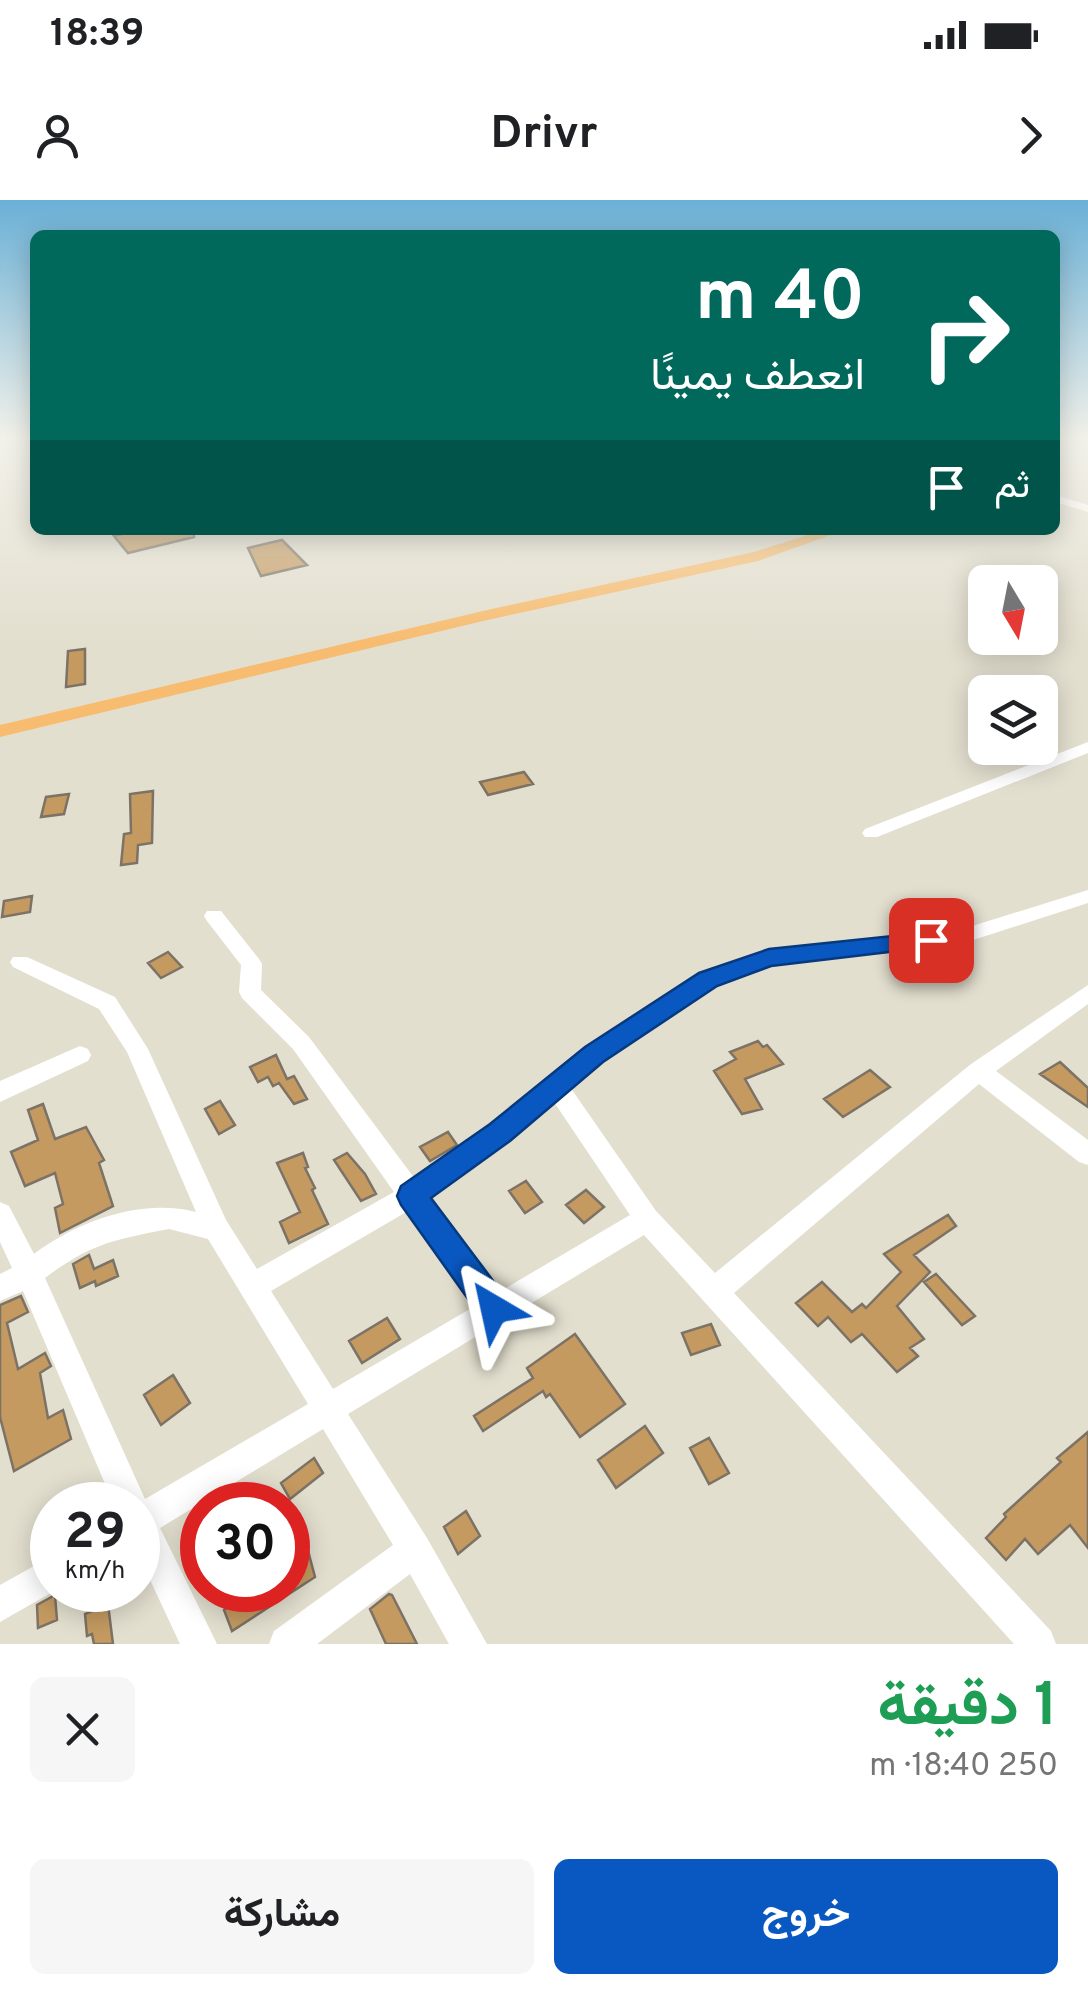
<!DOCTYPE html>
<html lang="ar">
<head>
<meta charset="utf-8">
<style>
  body { margin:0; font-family:Overpass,Vazirmatn,sans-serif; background:#f6f6f6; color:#202124; direction:rtl; height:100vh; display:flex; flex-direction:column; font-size:38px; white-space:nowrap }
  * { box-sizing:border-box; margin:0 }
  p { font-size:32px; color:#757577 }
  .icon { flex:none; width:55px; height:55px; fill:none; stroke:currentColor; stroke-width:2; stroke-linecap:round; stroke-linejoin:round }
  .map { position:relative; height:1444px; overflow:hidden; direction:ltr }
  .details { display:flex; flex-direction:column; background:#fff; flex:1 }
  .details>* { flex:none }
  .top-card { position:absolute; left:30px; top:30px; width:1030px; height:305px; border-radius:15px; box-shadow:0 5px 25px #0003; direction:rtl; background:#00695c; color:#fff; overflow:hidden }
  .needle { width:65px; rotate:170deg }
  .controls { position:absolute; left:968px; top:365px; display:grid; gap:20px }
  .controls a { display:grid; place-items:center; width:90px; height:90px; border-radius:15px; background:#fff; box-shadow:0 5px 25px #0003; font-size:50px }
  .speed { position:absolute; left:30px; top:1282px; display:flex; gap:20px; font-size:50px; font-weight:700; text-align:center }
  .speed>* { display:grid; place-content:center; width:130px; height:130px; border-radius:50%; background:#fff; box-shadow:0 5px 25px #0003; line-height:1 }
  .speed small { font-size:25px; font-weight:400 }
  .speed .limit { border:15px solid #d22; background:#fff; color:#111 }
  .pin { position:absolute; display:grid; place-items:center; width:85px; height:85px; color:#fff; margin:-42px; border-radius:20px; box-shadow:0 5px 15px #0006 }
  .me { position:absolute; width:110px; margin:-55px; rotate:324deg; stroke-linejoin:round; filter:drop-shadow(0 0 8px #0008) }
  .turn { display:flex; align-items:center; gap:35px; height:210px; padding:0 30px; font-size:45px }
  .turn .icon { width:130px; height:130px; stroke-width:2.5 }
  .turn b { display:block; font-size:70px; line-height:85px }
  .then { display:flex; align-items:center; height:95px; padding:0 30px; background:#0003; gap:20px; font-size:38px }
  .round { display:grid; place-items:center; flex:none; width:105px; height:105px; border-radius:15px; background:#f6f6f6 }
  .overview { display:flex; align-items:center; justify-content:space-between; height:170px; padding:0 30px }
  h1 { font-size:60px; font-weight:700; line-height:75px; color:#1e9e55 }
  .button { display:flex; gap:20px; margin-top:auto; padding:20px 30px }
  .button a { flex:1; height:115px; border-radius:15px; background:#0958c2; color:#fff; font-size:40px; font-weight:700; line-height:115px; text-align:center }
  .button a+a { background:#f6f6f6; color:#202124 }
  .status { display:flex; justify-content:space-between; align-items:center; height:70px; padding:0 50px; background:#fff; direction:ltr }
  .status svg { height:28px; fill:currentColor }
  header { display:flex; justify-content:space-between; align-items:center; height:130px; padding:0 30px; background:#fff; font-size:45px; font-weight:700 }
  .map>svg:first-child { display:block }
  .building { fill:#c49a61; stroke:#7c7265; stroke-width:2.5 }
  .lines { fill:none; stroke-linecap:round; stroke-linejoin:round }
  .minor { fill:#fff; fill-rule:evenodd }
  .major { fill:#f7bc70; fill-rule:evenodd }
  .route { fill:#0958c2; stroke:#06397e; stroke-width:2.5 }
</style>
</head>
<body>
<div class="status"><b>18:39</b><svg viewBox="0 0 49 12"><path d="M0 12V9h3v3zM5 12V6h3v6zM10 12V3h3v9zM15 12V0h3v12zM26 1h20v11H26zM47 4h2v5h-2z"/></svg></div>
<header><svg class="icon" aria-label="forward" viewBox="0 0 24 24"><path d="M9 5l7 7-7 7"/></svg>Drivr<svg class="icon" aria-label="person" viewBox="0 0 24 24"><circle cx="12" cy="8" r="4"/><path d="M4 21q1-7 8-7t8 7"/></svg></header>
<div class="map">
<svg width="1088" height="1444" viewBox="0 0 1088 1444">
  <rect width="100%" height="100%" fill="#e3dfcf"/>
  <!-- building -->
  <path class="building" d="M140 330H193L194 337 128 353 114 336Z
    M282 340 307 365 261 376 248 348Z
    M85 449V484L66 487 68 451Z
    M524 572 533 584 488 595 480 582Z
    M153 591 152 643 138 645 137 663 121 665 124 634 131 633 130 594Z
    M69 594 64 614 41 617 46 597Z
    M32 696 30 712 2 717 4 701Z
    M168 752 182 767 161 778 148 763Z
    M758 841 763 847 767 845 783 864 745 879 762 909 742 914 714 871 736 859 730 852Z
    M276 855 287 879 294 876 307 899 294 904 279 883 273 886 268 877 258 882 250 867Z
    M1060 862 1088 888V907L1040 874Z
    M870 870 890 887 843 917 824 899Z
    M220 901 235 925 219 934 205 909Z
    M43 904 55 939 86 927 104 960 99 963 113 1006 60 1033 55 1008 63 1004 55 973 25 986 11 952 38 940 28 910Z
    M448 932 457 945 430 961 420 947Z
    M303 953 308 967 305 968 315 988 312 990 328 1024 289 1043 280 1022 300 1012 277 963Z
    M347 953 365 974 376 994 361 1001 334 960Z
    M526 981 542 1002 525 1013 509 991Z
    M586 990 604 1007 584 1023 566 1005Z
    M948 1015 956 1026 914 1055 930 1072 897 1106 924 1139 910 1148 918 1156 897 1172 862 1134 851 1142 828 1117 818 1126 796 1103 822 1082 852 1112 862 1104 866 1108 901 1072 884 1054Z
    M89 1055 94 1069 113 1060 118 1076 96 1086 95 1081 80 1088 73 1064Z
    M936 1074 975 1116 962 1125 924 1082Z
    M21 1096 28 1112 7 1123 18 1169 45 1153 51 1166 40 1173 48 1218 63 1210 71 1239 14 1271 0 1217V1105Z
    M387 1118 400 1139 362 1163 349 1141Z
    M711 1124 720 1145 691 1155 682 1133Z
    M575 1134 625 1204 580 1237 550 1194 546 1197 543 1191 483 1231 474 1216 533 1178 527 1168Z
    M173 1175 190 1203 161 1225 144 1195Z
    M645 1226 663 1253 616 1288 598 1260Z
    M1088 1232V1348L1070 1325 1038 1354 1025 1339 1006 1360 986 1338 1006 1317 1004 1314 1061 1262 1057 1258Z
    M709 1238 729 1273 709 1284 690 1248Z
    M314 1258 323 1273 290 1299 281 1283Z
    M466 1311 480 1336 458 1354 444 1327Z
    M306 1343 315 1377 232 1431 224 1410 252 1390H288V1353Z
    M389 1394 392 1395 417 1444H386L370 1409Z
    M55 1395 57 1420 38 1428 37 1405Z
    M108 1404 113 1444H94L92 1434 87 1436 85 1414Z"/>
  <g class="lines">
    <!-- minor -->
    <path class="minor" d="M1055 295 1088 305V312L1055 302Z
      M1088 542V553L877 637H865L862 633 865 629Z
      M1088 690V703L967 742 771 765 716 784 602 860 570 887 656 1011 715 1073 971 864 1088 785V804L996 871 1088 940V965L1079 962 979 884 734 1093 1051 1431 1056 1444H1014L644 1035 348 1214 427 1338 487 1444H449L410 1374 317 1444H269L274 1431 393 1345 323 1229 160 1328 217 1444H180L138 1354V1305H114L23 1091 0 1101V1074L12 1068 0 1042V1002L9 1006 34 1054C78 1021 141 998 196 1012L127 852 99 809 13 767 10 762 13 757H27L115 797 148 849 226 1020 257 1069 394 992 293 849 242 798 239 792 241 765 207 721 204 716 207 711H221L259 759 262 764 261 790 309 837 415 979 491 926 586 848 700 774 769 751 966 728ZM554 902 630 1015 499 1092 429 998 509 940ZM408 1011 475 1106 333 1189 271 1091ZM169 1029 208 1039 308 1204 145 1299 45 1078C92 1043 113 1040 169 1029Z
      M80 846 88 849 91 855 88 861 0 902V881Z
      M52 1356V1390H56L0 1422V1385Z"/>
    <!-- major -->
    <path class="major" d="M823 330H845L758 361 483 421 0 537V525L483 411 754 352Z"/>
  </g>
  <!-- sky -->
  <linearGradient id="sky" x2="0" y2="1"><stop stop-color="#6ab0d6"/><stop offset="0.54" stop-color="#f2f1e9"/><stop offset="1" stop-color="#f2f1e9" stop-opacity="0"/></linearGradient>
  <rect width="1088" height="442" fill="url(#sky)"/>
  <!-- route -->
  <path class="route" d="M931 732 939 735 942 740 939 746 771 766 717 786 603 862 510 941 431 998 506 1098 510 1109 506 1120 494 1125 483 1120 401 1005 397 996 401 986 490 924 585 847 699 773 769 749Z"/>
</svg>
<div class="controls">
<a><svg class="needle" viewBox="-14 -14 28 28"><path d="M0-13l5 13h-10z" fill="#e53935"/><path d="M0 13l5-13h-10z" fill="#757577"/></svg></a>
<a><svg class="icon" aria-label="layers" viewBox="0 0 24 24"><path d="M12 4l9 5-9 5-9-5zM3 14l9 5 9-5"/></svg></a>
</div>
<div class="speed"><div>29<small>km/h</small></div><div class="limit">30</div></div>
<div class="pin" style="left:931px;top:740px;background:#d93025"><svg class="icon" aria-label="arrive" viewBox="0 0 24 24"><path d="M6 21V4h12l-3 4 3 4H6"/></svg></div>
<svg class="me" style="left:494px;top:1109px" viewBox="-20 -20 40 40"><path d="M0-17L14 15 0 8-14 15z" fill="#0958c2" stroke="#fff" stroke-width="4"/></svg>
<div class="top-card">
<div class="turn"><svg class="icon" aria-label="right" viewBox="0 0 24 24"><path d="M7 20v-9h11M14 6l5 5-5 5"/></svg><div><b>40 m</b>انعطف يمينًا</div></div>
<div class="then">ثم<svg class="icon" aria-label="arrive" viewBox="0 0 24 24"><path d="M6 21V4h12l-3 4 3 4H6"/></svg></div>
</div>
</div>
<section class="details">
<div class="overview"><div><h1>1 دقيقة</h1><p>250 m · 18:40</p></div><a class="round"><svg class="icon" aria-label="close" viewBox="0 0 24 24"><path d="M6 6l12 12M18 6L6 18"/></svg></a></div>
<div class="button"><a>خروج</a><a>مشاركة</a></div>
</section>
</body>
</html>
